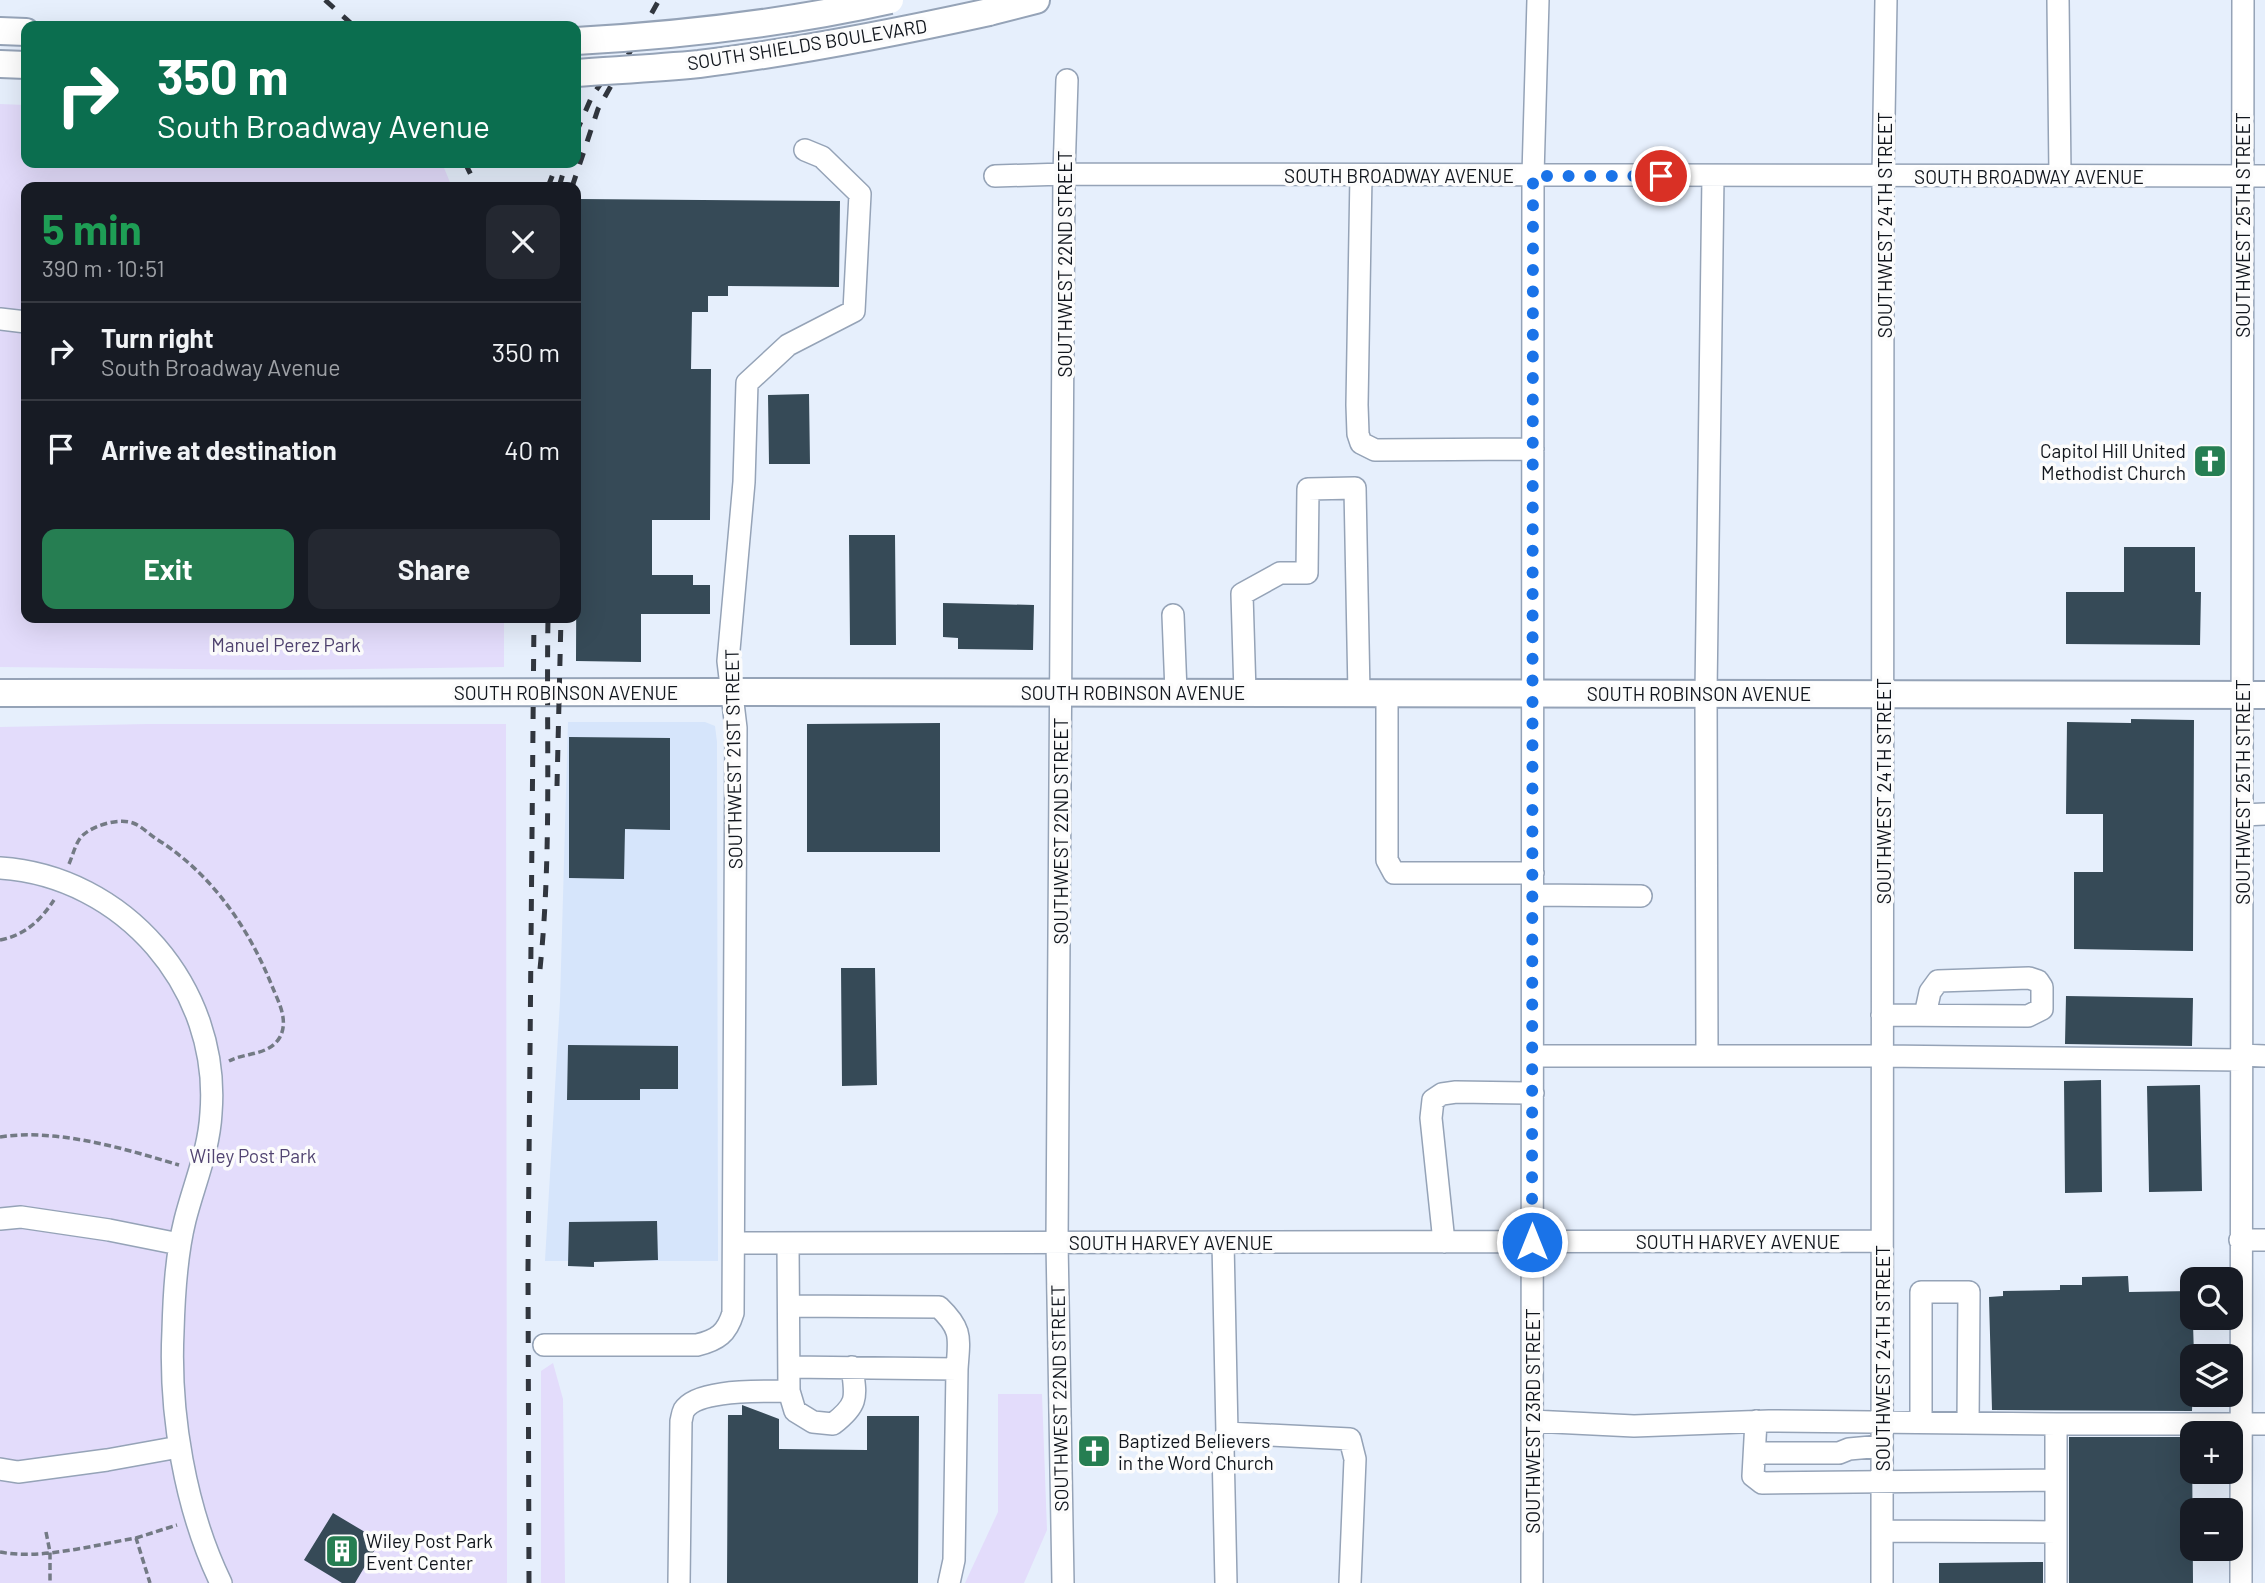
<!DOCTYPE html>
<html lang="en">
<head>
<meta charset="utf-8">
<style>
  body { margin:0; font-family:Barlow,sans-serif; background:#242831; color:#f1f3f6; height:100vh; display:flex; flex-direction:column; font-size:26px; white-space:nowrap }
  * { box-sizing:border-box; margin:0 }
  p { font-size:23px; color:#9ea1a6 }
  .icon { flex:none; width:38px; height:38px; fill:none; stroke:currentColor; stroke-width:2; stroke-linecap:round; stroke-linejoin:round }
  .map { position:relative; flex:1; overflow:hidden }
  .panel { position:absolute; left:21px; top:182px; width:560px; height:441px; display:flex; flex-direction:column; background:#171b24; border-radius:14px; box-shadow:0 7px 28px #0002 }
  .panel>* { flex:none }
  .banner { position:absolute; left:21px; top:21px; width:560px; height:147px; border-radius:14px; box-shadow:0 7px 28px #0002; background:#0b6e4f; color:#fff; overflow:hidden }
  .fabs { position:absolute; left:2180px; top:1267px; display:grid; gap:14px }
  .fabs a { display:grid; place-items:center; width:63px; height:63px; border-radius:14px; background:#171b24; box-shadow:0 7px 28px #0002; font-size:35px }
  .pin { position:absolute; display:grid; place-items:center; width:60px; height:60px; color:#fff; margin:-30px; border:4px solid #fff; border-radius:50%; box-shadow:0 2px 7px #0007 }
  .me { position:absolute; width:77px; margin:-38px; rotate:0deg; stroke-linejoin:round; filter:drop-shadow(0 0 5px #0008) }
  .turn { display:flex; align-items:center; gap:24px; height:147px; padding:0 21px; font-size:32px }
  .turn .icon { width:91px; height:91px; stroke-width:2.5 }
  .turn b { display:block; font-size:49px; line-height:60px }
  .round { display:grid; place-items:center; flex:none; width:74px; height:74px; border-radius:14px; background:#242831 }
  .summary { display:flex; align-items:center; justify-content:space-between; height:119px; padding:0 21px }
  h1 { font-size:42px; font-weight:700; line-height:52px; color:#1e9e55 }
  .primary-button { display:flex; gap:14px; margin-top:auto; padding:14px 21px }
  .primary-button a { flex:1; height:80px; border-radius:14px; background:#267e52; color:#fff; font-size:28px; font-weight:700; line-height:80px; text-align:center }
  .primary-button a+a { background:#242831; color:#f1f3f6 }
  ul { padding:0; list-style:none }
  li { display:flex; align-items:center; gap:21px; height:98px; padding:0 21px; border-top:2px solid #363941 }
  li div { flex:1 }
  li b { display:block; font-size:26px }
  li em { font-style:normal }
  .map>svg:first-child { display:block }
  .built { fill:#d6e5fb }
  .green { fill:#e3dcfb }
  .building { fill:#364a57 }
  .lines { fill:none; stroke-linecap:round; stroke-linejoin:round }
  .minor-casing { stroke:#95a3b7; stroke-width:24 }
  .major-casing { stroke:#95a3b7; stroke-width:30 }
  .path { stroke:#737a84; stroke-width:3.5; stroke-dasharray:7 3.5; stroke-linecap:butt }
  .minor { stroke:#fff; stroke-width:21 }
  .major { stroke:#fff; stroke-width:26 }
  .rail { stroke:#31363e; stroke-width:5; stroke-dasharray:12 12; stroke-linecap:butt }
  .major-bridge-casing { stroke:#95a3b7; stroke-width:30; stroke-linecap:butt }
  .major-bridge { stroke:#fff; stroke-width:26 }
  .route { stroke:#1a73e8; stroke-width:12; stroke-dasharray:0 21.6 }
  .labels { text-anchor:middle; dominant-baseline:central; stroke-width:7; stroke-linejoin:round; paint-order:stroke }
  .street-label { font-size:19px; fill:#11161d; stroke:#fcfcfc }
  .poi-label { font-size:19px; fill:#11161d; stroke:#fcfcfc; text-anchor:start }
  .park-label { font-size:19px; fill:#514471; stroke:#fcfcfc }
</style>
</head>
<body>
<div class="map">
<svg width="2265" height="1583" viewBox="0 0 2265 1583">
  <rect width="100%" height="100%" fill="#e6effc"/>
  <!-- built -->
  <path class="built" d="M568 722H705L715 726 717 742 718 1261H545L560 1001Z"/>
  <!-- green -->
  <path class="green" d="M0 104 26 105V163H442L452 187H26V618H504V667L287 670 0 667Z
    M147 724H506L507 1583H0V727Z
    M553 1363 563 1399 565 1583H541V1371Z
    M998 1394H1042L1047 1530 1024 1583H965L998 1512Z"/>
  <!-- building -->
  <path class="building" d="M578 199 840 201 839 287 728 286V296H708V312H692L691 369H711L710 520H652V575H693V585H710V614H641V662L576 661Z
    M809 394 810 464H769L768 395Z
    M849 535H895L896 645H850Z
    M2124 547H2195V592H2201L2200 645 2066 644V592H2124Z
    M943 603 1034 605 1033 650 958 649V638L943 637Z
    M2131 719 2194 720 2193 951 2074 949V872H2103V814H2066L2067 722 2131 723Z
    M940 723V852H807V724Z
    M569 737 670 738V830L625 829 624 879 569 878Z
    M841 968H875L877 1085 842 1086Z
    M2066 996 2193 998 2192 1046 2065 1044Z
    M568 1045 678 1046V1089H640V1100H567Z
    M2101 1080 2102 1192 2065 1193 2064 1081Z
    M2200 1085 2202 1191 2149 1192 2147 1086Z
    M657 1221 658 1260 594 1262V1267L568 1266 569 1222Z
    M2128 1276 2129 1292 2192 1291 2194 1356 2192 1411 1992 1410 1989 1297 2003 1296V1291L2060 1290V1285H2082V1277Z
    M742 1405 779 1419V1449L867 1450V1416H919L918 1583H727L728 1415H742Z
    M2069 1437H2192L2193 1583H2069Z
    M333 1513 380 1541 355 1583H342L304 1560Z
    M2043 1562V1583H1939V1563Z"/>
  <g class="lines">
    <!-- minor casing -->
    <g class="minor-casing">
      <path id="minor" d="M2058 0 2060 175
        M1361 175 1357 405 1358 434 1361 443 1375 450 1533 449
        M995 176 1064 174 2265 176
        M0 319 26 322
        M1173 615 1176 692
        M1245 693 1242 594 1280 573H1307L1308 489 1355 488 1359 693
        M1387 693V860L1394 873H1533
        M2242 815 2265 814
        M0 868C124 876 221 988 211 1113 209 1151 194 1184 185 1220 176 1256 174 1294 173 1331 169 1413 185 1509 221 1583
        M1533 895 1641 896
        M1882 1015 2028 1016 2042 1009V987L2038 981 2029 978 1938 981 1930 992 1925 1015
        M2241 1055 2265 1056
        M1533 1056H1882L2242 1060
        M1707 1056 1706 693 1713 176
        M0 1219 21 1217 109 1230 179 1244
        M2240 1240H2265
        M1223 1242 1227 1433
        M1444 1242 1431 1118 1433 1100 1442 1094 1456 1092 1533 1093
        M735 1243 1882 1241
        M789 1306 939 1307C963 1330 959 1338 957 1369
        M544 1345H697C718 1340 727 1333 733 1313L736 728 728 661 744 482 747 383 788 345 854 311 860 194 822 157 805 150
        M789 1367 957 1369 954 1560 949 1583
        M789 1391 795 1411 813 1422 833 1424C859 1404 856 1397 852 1367
        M1532 1421 1634 1426 1769 1421 2056 1424H2265
        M1756 1421 1753 1476 1762 1483 2056 1480
        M1921 1422V1292H1969L1968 1423
        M1754 1458 1762 1453H1839L1849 1449 1882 1446
        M0 1469 18 1472 107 1460 179 1447
        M1882 1531 2056 1532
        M679 1583 681 1421C682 1418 682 1414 684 1410 698 1388 764 1392 789 1391L788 1243
        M1063 1583 1057 1242 1064 174 1067 80
        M1226 1583 1223 1448 1227 1433 1350 1439 1355 1459 1350 1583
        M1532 1583 1533 175 1538 0
        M1882 1583 1883 176 1886 0
        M2056 1583V1424
        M2241 1583 2243 0"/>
    </g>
    <!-- major casing -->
    <g class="major-casing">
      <path id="major" d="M989 12 1036 0
        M0 31 26 32
        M0 64 26 65
        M0 693 732 692 2265 695"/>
    </g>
    <!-- path -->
    <path class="path" d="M69 864C73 855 76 841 83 835 94 825 119 818 133 823 141 826 148 833 155 838 210 872 248 926 272 986 278 1001 289 1020 280 1037 269 1056 246 1052 229 1061
      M0 940C25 935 40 921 54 900
      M0 1137C56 1128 126 1149 179 1165
      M46 1532 50 1552V1583
      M136 1538 177 1525
      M0 1552C41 1560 94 1545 136 1538L150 1583"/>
    <!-- minor -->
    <use href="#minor" class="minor"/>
    <!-- major -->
    <use href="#major" class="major"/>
    <!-- rail -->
    <path class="rail" d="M325 0 354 26
      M576 133 592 96 611 69
      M465 163 477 187
      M548 187 557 163
      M559 187 566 163
      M572 187 598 109 659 0
      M557 786 561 618
      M540 969C552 853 546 735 548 618
      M529 1583 528 1269 534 618"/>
    <!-- major-bridge casing -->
    <g class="major-bridge-casing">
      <path id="major-bridge" d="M576 41C681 35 787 23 890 0
        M576 73C617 70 658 68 699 64 797 52 893 33 989 12"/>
    </g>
    <!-- major-bridge -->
    <use href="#major-bridge" class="major-bridge"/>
  </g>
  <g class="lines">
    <!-- route -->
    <path class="route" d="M1532 1242 1533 176H1661"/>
  </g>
  <!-- icons -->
  <defs>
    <g id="church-square" transform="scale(1.75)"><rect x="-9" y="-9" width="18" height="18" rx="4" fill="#267e52" stroke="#fcfcfc"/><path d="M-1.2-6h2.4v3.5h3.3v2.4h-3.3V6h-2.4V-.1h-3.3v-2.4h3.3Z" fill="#fff"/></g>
    <g id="building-square" transform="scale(1.75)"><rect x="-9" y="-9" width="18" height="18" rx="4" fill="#267e52" stroke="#fcfcfc"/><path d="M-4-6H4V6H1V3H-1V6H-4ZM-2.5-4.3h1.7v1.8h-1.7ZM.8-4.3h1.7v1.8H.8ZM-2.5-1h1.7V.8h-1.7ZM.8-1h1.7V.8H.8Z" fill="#fff"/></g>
  </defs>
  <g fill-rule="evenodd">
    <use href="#church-square" x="2210" y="461"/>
    <use href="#church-square" x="1094" y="1451"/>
    <use href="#building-square" x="342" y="1551"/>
  </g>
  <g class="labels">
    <!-- street labels -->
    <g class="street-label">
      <text transform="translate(807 44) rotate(-9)">SOUTH SHIELDS BOULEVARD</text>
      <text x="1399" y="175">SOUTH BROADWAY AVENUE</text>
      <text x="2029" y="176">SOUTH BROADWAY AVENUE</text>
      <text transform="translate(1884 225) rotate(-90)">SOUTHWEST 24TH STREET</text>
      <text transform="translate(2242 225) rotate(-90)">SOUTHWEST 25TH STREET</text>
      <text transform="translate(1064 264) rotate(-90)">SOUTHWEST 22ND STREET</text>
      <text x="566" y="692">SOUTH ROBINSON AVENUE</text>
      <text x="1133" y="692">SOUTH ROBINSON AVENUE</text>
      <text x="1699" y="693">SOUTH ROBINSON AVENUE</text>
      <text transform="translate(733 759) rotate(-91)">SOUTHWEST 21ST STREET</text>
      <text transform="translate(1883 791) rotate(-90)">SOUTHWEST 24TH STREET</text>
      <text transform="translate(2242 792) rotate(-90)">SOUTHWEST 25TH STREET</text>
      <text transform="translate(1060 831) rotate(-90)">SOUTHWEST 22ND STREET</text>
      <text x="1738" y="1241">SOUTH HARVEY AVENUE</text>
      <text x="1171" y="1242">SOUTH HARVEY AVENUE</text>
      <text transform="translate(1882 1358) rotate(-90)">SOUTHWEST 24TH STREET</text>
      <text transform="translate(1059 1398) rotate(-91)">SOUTHWEST 22ND STREET</text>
      <text transform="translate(1532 1421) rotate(-90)">SOUTHWEST 23RD STREET</text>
    </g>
    <!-- poi labels -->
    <g class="poi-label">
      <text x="2186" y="450" text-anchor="end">Capitol Hill United<tspan x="2186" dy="22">Methodist Church</tspan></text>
      <text x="1118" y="1440">Baptized Believers<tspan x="1118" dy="22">in the Word Church</tspan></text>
      <text x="366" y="1540">Wiley Post Park<tspan x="366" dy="22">Event Center</tspan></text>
    </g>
    <!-- park labels -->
    <g class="park-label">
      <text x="286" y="644">Manuel Perez Park</text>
      <text x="253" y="1155">Wiley Post Park</text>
    </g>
  </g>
</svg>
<div class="fabs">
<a><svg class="icon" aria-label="search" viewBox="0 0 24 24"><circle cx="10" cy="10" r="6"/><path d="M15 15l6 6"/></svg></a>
<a><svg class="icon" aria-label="layers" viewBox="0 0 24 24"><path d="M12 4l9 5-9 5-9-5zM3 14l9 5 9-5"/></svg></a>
<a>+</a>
<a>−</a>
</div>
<div class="pin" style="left:1661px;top:176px;background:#d93025"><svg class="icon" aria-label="arrive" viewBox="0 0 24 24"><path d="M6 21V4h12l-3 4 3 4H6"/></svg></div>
<svg class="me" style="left:1532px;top:1242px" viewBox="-20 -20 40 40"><circle r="17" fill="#1a73e8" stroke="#fff" stroke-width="3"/><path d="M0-11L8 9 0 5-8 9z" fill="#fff"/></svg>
<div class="banner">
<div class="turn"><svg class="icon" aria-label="right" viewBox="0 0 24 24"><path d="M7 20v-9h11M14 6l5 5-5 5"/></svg><div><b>350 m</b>South Broadway Avenue</div></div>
</div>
<section class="panel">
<div class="summary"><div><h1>5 min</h1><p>390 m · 10:51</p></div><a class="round"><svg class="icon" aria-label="close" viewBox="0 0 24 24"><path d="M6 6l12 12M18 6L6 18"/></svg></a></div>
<ul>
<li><svg class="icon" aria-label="right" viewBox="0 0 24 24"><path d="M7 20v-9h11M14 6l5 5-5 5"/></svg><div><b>Turn right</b><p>South Broadway Avenue</p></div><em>350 m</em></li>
<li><svg class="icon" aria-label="arrive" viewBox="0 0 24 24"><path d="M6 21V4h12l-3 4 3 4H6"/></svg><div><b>Arrive at destination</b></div><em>40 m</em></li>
</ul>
<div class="primary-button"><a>Exit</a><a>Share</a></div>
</section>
</div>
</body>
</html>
